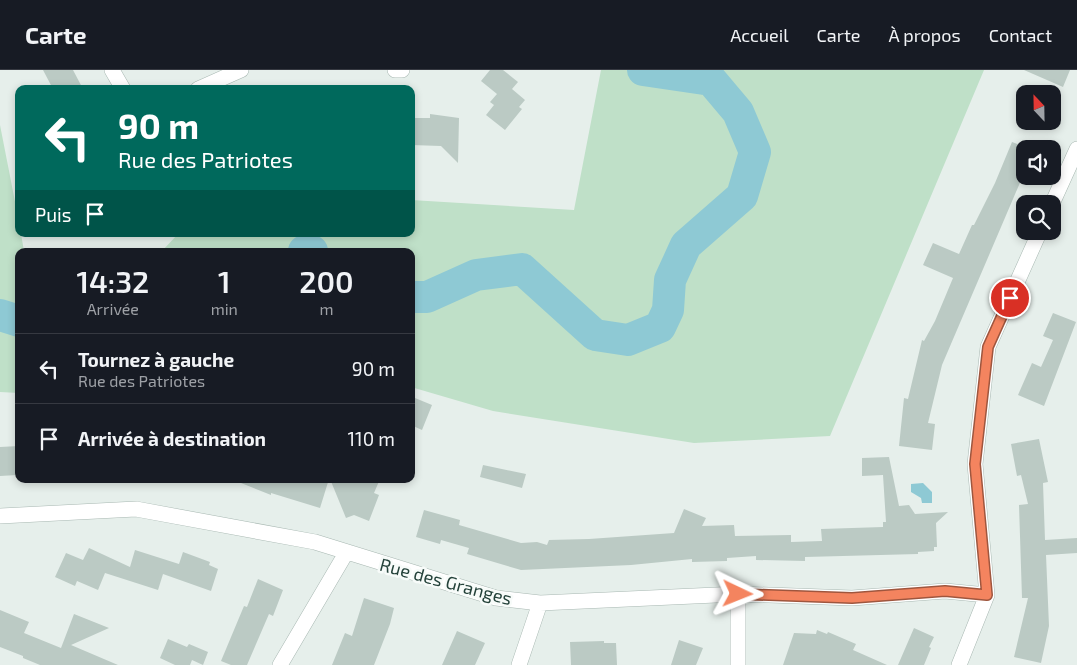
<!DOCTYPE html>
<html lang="fr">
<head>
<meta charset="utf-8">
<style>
  body { margin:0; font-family:"Exo 2",sans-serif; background:#242831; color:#f1f3f6; height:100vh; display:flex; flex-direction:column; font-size:19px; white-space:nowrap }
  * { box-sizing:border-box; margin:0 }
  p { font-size:16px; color:#9ea1a6 }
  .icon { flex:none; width:28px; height:28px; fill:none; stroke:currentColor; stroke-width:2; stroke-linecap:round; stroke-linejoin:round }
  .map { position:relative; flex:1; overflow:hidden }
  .panel { position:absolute; left:15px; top:178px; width:400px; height:235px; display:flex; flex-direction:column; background:#171b24; border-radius:10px; box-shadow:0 2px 8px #0003 }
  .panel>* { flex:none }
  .banner { position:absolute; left:15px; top:15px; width:400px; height:152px; border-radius:10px; box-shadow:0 2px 8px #0003; background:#00695c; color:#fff; overflow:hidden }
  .needle { width:32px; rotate:338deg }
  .controls { position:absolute; left:1016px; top:15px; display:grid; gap:10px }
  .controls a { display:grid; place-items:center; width:45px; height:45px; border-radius:10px; background:#171b24; box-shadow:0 2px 8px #0003; font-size:25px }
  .pin { position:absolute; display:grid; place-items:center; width:42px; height:42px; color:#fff; margin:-21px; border:2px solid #fff; border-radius:50%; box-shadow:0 1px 5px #0007 }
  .me { position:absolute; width:55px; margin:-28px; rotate:92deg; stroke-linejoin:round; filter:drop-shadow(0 0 4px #0008) }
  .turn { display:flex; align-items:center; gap:18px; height:105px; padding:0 20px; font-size:22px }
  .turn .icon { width:65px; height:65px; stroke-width:2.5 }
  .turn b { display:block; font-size:35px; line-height:42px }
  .then { display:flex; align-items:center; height:48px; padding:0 20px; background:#0003; gap:10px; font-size:19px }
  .eta { display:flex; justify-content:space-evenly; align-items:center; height:85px; text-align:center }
  .eta b { font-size:30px; font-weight:600; line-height:35px }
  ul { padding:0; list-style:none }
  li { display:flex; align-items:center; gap:15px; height:70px; padding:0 20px; border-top:1px solid #363941 }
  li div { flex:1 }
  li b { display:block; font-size:19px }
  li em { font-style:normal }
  header { display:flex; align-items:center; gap:30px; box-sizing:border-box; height:70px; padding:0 25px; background:#171b24; border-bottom:1px solid #363941 }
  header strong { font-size:24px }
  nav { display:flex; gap:28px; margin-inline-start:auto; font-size:18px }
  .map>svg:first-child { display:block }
  .green { fill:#bfe0c8 }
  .water { fill:#8ec9d4 }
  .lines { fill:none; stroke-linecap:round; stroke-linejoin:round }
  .river { stroke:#8ec9d4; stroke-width:32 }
  .building { fill:#bbcac4 }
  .minor-casing { stroke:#a8b8b2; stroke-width:16 }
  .minor { stroke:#fff; stroke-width:15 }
  .route-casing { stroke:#9f563e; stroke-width:12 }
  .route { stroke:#f4845f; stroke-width:9 }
  .labels { text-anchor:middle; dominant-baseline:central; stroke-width:5; stroke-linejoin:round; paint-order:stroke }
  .street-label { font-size:18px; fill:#24423a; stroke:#f7fbf9 }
</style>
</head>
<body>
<header>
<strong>Carte</strong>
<nav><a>Accueil</a><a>Carte</a><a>À propos</a><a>Contact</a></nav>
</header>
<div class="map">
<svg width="1077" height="595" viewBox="0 0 1077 595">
  <rect width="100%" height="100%" fill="#e6efeb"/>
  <!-- green -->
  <path class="green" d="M601 0H984L830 366 694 373 493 341 411 317V181H162L178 164H411V130L574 140Z
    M0 55 19 152V164H21L24 181H19V323L0 322Z"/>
  <!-- water -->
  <path class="water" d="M923 413 932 422V433H922L921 428 911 422V414Z"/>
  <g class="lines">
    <!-- river -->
    <path class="river" d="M304 181H312
      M411 227H427L476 205 522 199 595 265 628 270 660 257 668 240 670 210 686 175 742 126 755 82 738 42 711 10 643 0
      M0 245 19 251"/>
  </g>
  <!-- building -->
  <path class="building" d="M43 0H73L83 19H53Z
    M490 0H503L518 12 512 19 525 30 519 37 522 39 505 60 486 45 494 35 490 32 497 24 481 11Z
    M1024 0H1070L1063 17Z
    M430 44 459 48 458 93 441 76 411 75V48H430Z
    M1012 72 1025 77V101L942 295 928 353 935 354 932 380 899 376 904 328 908 329 922 270 924 271 935 251 953 208 923 195 933 173 959 184 972 155H974L995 113Z
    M1053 243 1076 252 1044 336 1018 325 1032 293 1041 297 1053 270 1043 266Z
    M415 328 432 335 422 360 411 355V336Z
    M1039 369 1048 412 1043 413 1045 470 1077 468V483L1046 485 1049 556 1041 593 1014 587 1028 528H1022L1019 435 1028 434 1021 405 1017 406 1011 374Z
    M19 376 17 405 0 406V377Z
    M889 387 899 436 909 435 915 444 948 442 936 453 937 477H934V481L918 482V484L805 487V491L756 490V486L727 488V491L692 492V489L631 495 521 500 467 484 469 478 441 470 440 474 416 467 424 440 460 450 459 455 521 473 537 472 547 475 549 470 589 469 674 463 684 439 706 448 702 456 734 455 735 466 791 465V472L822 471 821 459 883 457V452H886L883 405 862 406V388Z
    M483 395 526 404 522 418 480 407Z
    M231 409H329L320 438 271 423V425Z
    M330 409H380L374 423 379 425 369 451 354 445 346 448Z
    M89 478 130 497 135 480 179 494 183 482 210 492 209 495 218 499 211 521 163 504 158 520 105 503 98 520 77 511 75 516 55 507 66 483 83 490Z
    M258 509 283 520 273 546 269 544 247 595H231L221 591 244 536 247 537Z
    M364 528 394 538 390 554 374 595H332L345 563 352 566Z
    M0 540 29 552 24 563 61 578 74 544 109 558 71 575 118 595H40L23 588V586L0 577Z
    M914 558 934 567 929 577 931 578 924 595H898Z
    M817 560 827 564 828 562 856 574 853 580 887 595H783L794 563 816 564Z
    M457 561 485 573 475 595H442Z
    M168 569 187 577 189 574 208 582 203 595 192 590 190 595H175L160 588Z
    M679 570 703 578 696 595H671Z
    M604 571V573H616L617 595H571L570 572Z"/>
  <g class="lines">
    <!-- minor casing -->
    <g class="minor-casing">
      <path id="minor" d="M112 0 123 19
        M395 0H402
        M198 19 241 0
        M1052 134 1077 79
        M0 446 136 439 315 472 496 528 540 533 738 524 852 528 945 521 987 525
        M738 524V595
        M280 595 346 483
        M519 595 540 533
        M959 595 987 525 975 394 988 277 1040 161"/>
    </g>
    <!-- minor -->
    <use href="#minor" class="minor"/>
  </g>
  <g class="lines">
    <!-- route casing -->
    <g class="route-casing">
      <path id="route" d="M738 524 852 528 945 521 987 525 975 394 988 277 1010 228"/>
    </g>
    <!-- route -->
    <use href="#route" class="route"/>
  </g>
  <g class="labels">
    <!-- street labels -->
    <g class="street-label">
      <text transform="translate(446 511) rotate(15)">Rue des Granges</text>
    </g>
  </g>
</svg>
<div class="controls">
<a><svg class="needle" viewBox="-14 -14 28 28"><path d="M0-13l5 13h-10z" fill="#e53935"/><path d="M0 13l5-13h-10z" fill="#9ea1a6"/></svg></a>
<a><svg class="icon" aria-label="sound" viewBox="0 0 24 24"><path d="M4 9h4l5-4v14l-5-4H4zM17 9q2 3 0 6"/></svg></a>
<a><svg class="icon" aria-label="search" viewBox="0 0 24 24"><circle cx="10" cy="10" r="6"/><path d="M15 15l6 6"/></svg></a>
</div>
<div class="pin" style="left:1010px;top:228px;background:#d93025"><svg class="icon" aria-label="arrive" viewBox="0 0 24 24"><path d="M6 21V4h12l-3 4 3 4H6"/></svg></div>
<svg class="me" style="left:738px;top:524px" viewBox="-20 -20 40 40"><path d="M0-17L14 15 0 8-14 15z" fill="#f4845f" stroke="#fff" stroke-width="4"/></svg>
<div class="banner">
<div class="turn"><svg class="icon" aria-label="left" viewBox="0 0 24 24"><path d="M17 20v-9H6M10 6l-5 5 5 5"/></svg><div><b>90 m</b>Rue des Patriotes</div></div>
<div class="then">Puis<svg class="icon" aria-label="arrive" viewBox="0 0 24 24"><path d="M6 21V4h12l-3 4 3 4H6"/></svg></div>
</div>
<section class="panel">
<div class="eta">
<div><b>14:32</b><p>Arrivée</p></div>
<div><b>1</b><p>min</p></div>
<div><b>200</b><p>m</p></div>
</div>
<ul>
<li><svg class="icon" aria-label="left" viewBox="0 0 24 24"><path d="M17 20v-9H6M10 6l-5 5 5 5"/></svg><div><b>Tournez à gauche</b><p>Rue des Patriotes</p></div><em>90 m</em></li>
<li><svg class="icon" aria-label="arrive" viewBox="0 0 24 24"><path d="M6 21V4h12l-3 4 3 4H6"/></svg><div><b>Arrivée à destination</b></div><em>110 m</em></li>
</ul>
</section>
</div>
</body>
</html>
